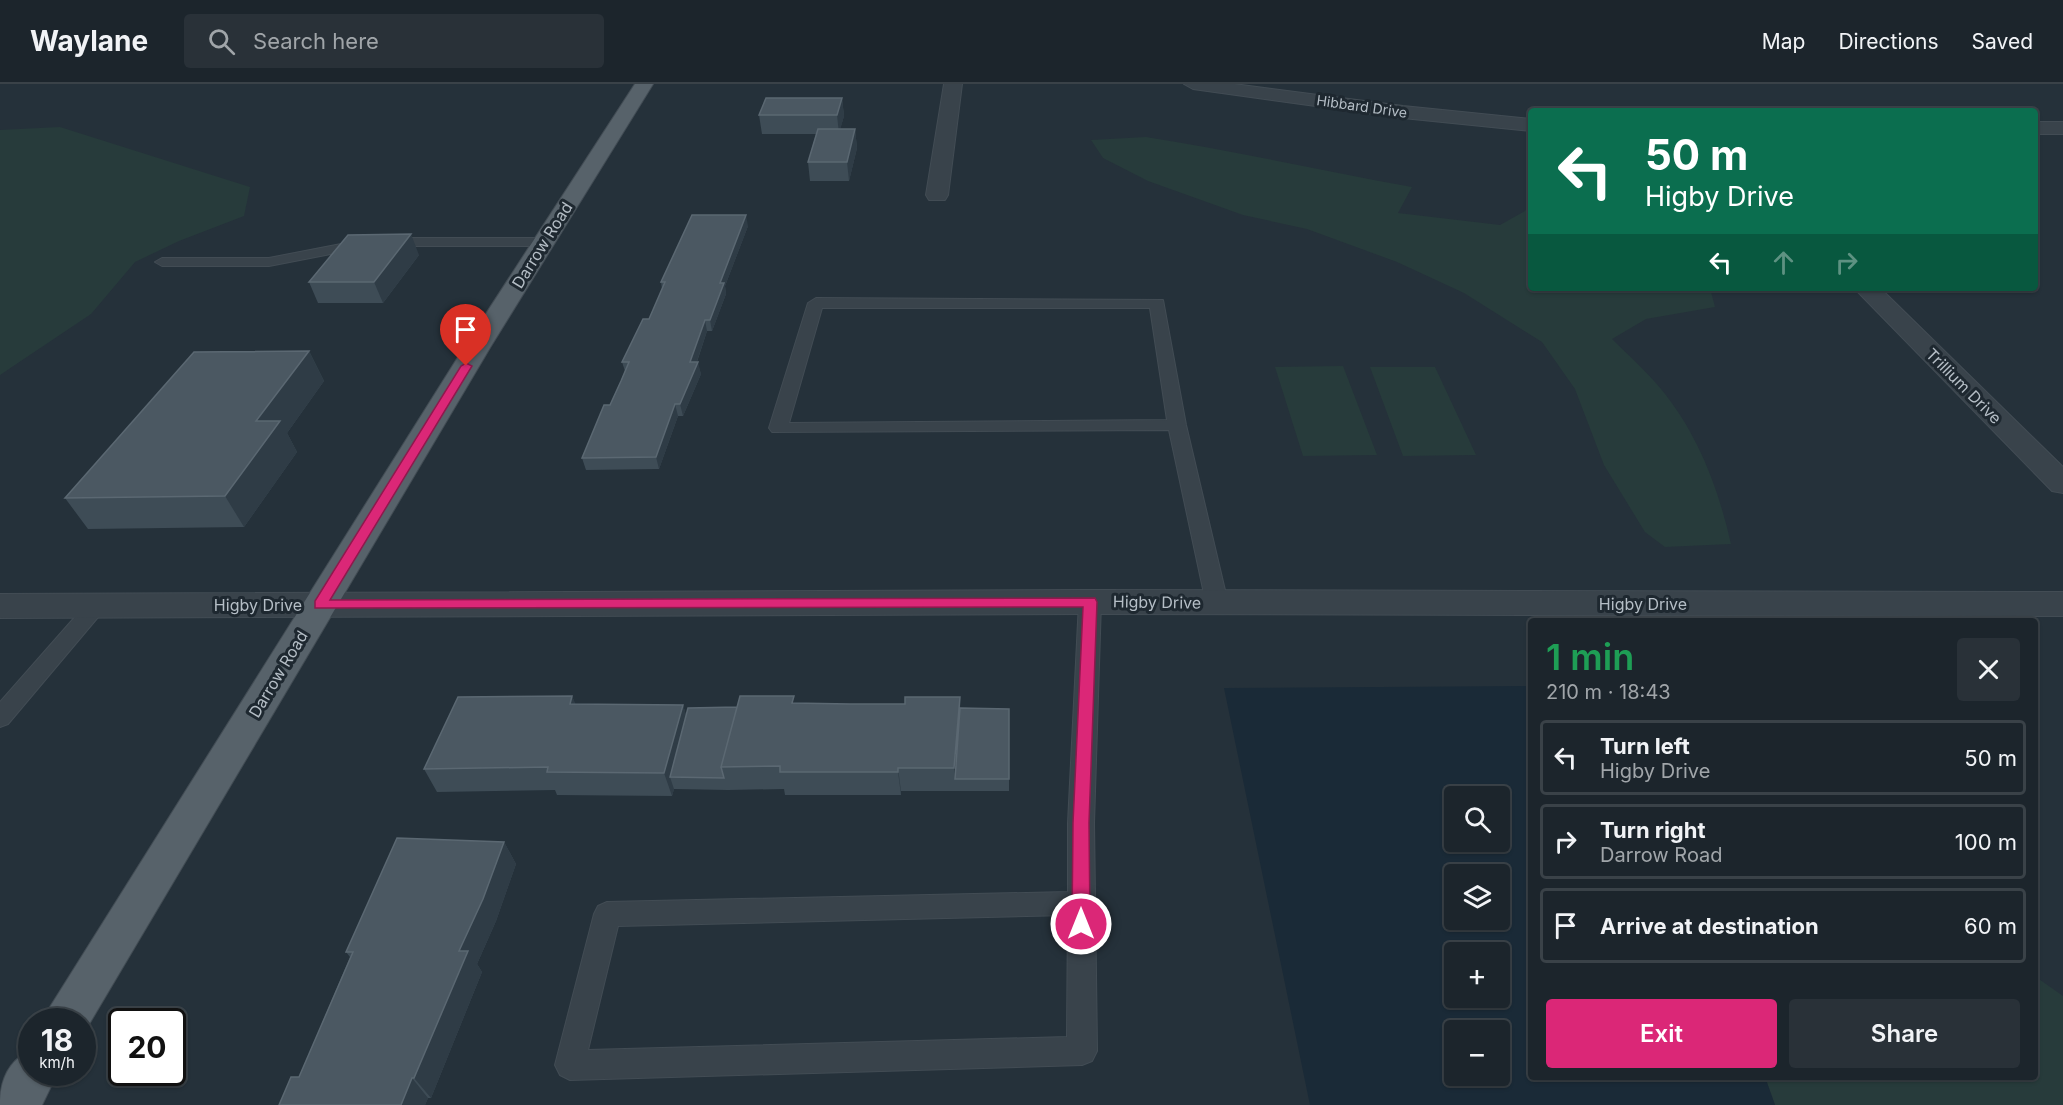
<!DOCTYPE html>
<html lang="en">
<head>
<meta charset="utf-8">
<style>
  body { margin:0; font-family:Inter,sans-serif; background:#293138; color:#f1f3f6; height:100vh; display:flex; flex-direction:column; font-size:22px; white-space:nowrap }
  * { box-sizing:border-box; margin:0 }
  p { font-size:20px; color:#a0a5a9 }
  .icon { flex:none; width:33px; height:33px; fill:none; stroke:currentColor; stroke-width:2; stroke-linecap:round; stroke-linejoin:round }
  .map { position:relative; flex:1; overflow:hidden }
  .sheet { position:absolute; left:1528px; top:534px; width:510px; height:462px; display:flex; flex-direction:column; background:#1c252c; border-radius:6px; box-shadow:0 2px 4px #0004,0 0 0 2px #3a4248 }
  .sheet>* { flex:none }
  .top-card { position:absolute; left:1528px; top:24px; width:510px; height:183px; border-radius:6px; box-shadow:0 2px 4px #0004,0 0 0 2px #3a4248; background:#0b6e4f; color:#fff; overflow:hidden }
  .tools { position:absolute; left:1444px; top:702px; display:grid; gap:12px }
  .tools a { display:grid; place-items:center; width:66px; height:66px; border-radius:6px; background:#1c252c; box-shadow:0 2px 4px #0004,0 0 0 2px #3a4248; font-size:30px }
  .speed { position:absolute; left:18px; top:924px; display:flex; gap:12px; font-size:30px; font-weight:700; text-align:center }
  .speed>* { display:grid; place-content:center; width:78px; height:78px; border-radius:50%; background:#1c252c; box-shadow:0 2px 4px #0004,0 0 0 2px #3a4248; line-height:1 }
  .speed small { font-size:15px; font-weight:400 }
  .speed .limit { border:3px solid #111; border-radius:9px; background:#fff; color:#111 }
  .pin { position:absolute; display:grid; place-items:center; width:51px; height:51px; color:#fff; margin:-62px -26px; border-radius:50% 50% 50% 0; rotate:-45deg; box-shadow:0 0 6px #0007 }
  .pin .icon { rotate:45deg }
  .me { position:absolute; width:66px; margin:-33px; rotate:0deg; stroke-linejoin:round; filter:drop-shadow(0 0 4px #0008) }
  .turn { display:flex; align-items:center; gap:21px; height:126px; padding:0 18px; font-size:27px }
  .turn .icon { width:78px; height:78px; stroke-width:2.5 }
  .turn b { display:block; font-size:42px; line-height:51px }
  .lanes { display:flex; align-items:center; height:57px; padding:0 18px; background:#0003; justify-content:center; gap:30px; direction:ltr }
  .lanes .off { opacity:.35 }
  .round { display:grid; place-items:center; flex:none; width:63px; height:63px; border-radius:6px; background:#293138 }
  .head { display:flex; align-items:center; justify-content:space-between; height:102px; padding:0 18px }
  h1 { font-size:36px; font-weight:600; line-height:45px; color:#1e9e55 }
  .button { display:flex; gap:12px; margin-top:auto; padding:12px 18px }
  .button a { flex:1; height:69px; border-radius:6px; background:#db2777; color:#fff; font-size:24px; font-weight:600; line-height:69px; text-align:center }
  .button a+a { background:#293138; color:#f1f3f6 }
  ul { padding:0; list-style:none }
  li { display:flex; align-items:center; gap:18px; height:75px; margin:0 12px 9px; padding:0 6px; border:3px solid #3a4248; border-radius:6px }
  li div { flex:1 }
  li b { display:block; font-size:22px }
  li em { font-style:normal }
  header { display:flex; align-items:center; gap:36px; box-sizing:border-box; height:84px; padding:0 30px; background:#1c252c; border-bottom:2px solid #3a4248 }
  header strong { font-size:28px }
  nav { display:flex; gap:33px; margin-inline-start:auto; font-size:21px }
  .search { width:420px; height:54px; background:#293138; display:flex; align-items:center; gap:15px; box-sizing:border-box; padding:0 21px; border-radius:6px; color:#a0a5a9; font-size:22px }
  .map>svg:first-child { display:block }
  .green { fill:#273b3b }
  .water { fill:#1a2a37; fill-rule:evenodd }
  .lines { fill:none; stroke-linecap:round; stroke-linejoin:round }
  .service-casing { stroke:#424c54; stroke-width:2 }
  .minor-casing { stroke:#424c54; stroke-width:2 }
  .primary-casing { stroke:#424c54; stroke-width:2 }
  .service { fill:#39434b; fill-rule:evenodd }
  .minor { fill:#39434b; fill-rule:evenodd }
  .primary { fill:#57626a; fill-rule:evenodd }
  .wall { fill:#3e4c56 }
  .shaded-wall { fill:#2f3c46 }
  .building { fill:#4b5862; stroke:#5b6872; stroke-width:1.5 }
  .route { fill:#db2777; stroke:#8e194d; stroke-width:1.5 }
  .labels { text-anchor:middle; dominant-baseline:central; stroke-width:6; stroke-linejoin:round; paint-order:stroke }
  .far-street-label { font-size:14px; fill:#b5bec6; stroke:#1e2830 }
  .street-label { font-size:16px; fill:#b5bec6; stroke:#1e2830 }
</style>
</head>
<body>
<header>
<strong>Waylane</strong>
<div class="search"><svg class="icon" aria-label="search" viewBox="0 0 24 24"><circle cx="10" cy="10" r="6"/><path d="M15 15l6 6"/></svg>Search here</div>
<nav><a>Map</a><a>Directions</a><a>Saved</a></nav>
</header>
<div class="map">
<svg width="2063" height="1021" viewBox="0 0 2063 1021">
  <rect width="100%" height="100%" fill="#25313a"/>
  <!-- green -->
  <path class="green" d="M60 43 250 103 244 132 179 157 135 178 91 230 0 291V46Z
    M1146 53C1235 67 1323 87 1412 103L1398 129 1500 141 1525 127 1531 116 1532 204H1710L1715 223 1646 235 1612 255C1628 271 1646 287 1661 305 1698 350 1718 403 1731 460L1665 463 1645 448 1604 381 1575 305 1542 258 1464 209 1397 178 1307 145 1243 131 1148 97 1103 74 1091 56Z
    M1343 282 1377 371 1303 372 1275 283Z
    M1370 283H1435L1476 371 1403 372Z
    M2036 893 2063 912V1021H1775L1765 993H2036Z"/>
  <!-- water -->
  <path class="water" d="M1531 602 1532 993H1765L1775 1021H1310L1224 604ZM1455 712H1500V758H1455ZM1455 790H1500V836H1455ZM1455 868H1500V914H1455ZM1500 946V992H1455V946Z"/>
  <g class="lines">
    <!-- service casing -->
    <g class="service-casing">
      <path id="service" d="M372 154H544L551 158 544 162H372L269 182H162L155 178 162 174H269Z
        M816 214 1163 216 1186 341 1228 519 1224 524 1217 526 1210 524 1206 519 1169 346 772 348 769 344 808 219ZM822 224H1150L1167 336 789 339Z
        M1090 511 1097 513 1101 518 1094 739 1097 967 1092 977 1082 981 570 996 560 991 555 981 594 830 598 822 607 818 1068 808V739L1079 518 1083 513ZM1068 831 1067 953 588 966 618 842Z
        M97 514 104 516 108 521 104 526 8 640 0 643V618L90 516Z"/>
    </g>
    <!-- minor casing -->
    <g class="minor-casing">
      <path id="minor" d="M944 0H962L948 111 945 116H929L926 111Z
        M1184 0H1234L1403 22 1532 35V47L1403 34 1193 5Z
        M2036 38H2063V50H2036Z
        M1854 204H1880L2063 383V409L2052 407Z
        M1090 506 2063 508V532L1090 530 0 534V510Z"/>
    </g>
    <!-- primary casing -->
    <g class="primary-casing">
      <path id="primary" d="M635 0H653L491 262 82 952V938H44L50 923 465 262Z
        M32 966V988H58L42 1021H0C0 997 8 976 32 966Z"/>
    </g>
    <!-- service -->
    <use href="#service" class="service"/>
    <!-- minor -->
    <use href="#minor" class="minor"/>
    <!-- primary -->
    <use href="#primary" class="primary"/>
  </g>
  <!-- wall -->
  <path class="wall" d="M842 14 844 32 840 45H855L857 64 849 97H810L808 78 816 50H762L759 31Z
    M748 142 725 202 726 210 712 247H707L697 278 701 290 683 332H678L659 385 586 386 582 374 610 321 625 287 622 278 649 235 662 205 661 198Z
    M419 171 383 219H318L309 198Z
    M309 267 324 297 287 349 297 368 244 443 88 445 65 414Z
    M572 612 575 620 683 621 686 631 737 623 796 619 1009 625V707H901V711H785L784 705 728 706 674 705 672 712 557 711 555 706 437 708 424 685Z
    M504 758 516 780 496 837 477 880 482 888 431 1014H428L425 1021H279L299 993 350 873 346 868Z"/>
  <!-- shaded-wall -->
  <path class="shaded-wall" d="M842 14 844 32 839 50 837 31Z
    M855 45 857 64 849 97 847 78Z
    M746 131 748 142 725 202 726 210 712 247 710 236 720 199Z
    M411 150 419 171 383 219 374 198Z
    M705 236 707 247 693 289 690 278Z
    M309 267 324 297 287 349 297 368 244 443 225 412 256 337Z
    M698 278 701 290 683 332 680 320Z
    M675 320 678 332 659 385 656 373Z
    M572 612 582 635 570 620Z
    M960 613 961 636 955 695 954 684Z
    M683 621 690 644 670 693 674 705 672 712 664 689Z
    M898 684 901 707V711L898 688Z
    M504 758 516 780 496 837 477 880 482 888 431 1014 414 994 459 867Z
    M412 994 428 1014 425 1021H401Z"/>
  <!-- building -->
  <path class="building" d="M766 14H842L837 31H759Z
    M818 45H855L847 78H808Z
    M692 131H746L720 199H724L710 236H705L690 278H698L680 320H675L656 373 582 374 604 321H610L621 297 629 278H622L643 235H649L665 198H661Z
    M411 150 374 198H309L348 151Z
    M309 267 256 337H280L225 412 65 414 194 268Z
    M572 612 570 620 683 621 664 689 547 688 548 683 424 685 458 613Z
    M740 612H794L792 619 850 620H905V613H960L954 684H898V688H780V682L721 683Z
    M737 623 721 683 724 694 670 693 688 624Z
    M960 624 1009 625V695H955Z
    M397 754 504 758 483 815 459 867H468L414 994H412L401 1021H279L291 993H299L353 868H346Z"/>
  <!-- route -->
  <path class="route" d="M466 279 472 282 330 516 1095 514 1097 518 1089 739 1090 840 1087 845 1081 848 1075 845 1072 840 1073 739 1083 523 315 524V517L461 282Z"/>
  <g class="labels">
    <!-- far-street labels -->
    <g class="far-street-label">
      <text transform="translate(1362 22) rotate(8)">Hibbard Drive</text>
    </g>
    <!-- street labels -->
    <g class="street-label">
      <text transform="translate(542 161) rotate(-58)">Darrow Road</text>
      <text transform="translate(1964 302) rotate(45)">Trillium Drive</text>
      <text transform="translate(1157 518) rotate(1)">Higby Drive</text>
      <text x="1643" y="520">Higby Drive</text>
      <text x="258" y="521">Higby Drive</text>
      <text transform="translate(278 590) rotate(-59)">Darrow Road</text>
    </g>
  </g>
</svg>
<div class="tools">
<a><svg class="icon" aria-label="search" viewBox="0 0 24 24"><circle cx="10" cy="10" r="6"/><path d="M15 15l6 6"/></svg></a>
<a><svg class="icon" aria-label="layers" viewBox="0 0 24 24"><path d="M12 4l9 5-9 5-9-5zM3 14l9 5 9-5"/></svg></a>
<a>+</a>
<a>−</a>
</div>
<div class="speed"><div>18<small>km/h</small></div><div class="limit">20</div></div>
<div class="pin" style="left:466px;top:282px;background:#d93025"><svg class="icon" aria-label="arrive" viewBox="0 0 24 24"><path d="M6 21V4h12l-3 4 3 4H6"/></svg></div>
<svg class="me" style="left:1081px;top:840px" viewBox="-20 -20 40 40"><circle r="17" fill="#db2777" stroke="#fff" stroke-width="3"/><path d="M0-11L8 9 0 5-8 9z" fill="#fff"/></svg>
<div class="top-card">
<div class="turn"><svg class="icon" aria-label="left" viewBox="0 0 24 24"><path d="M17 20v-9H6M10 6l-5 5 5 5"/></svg><div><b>50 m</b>Higby Drive</div></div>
<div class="lanes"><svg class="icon" aria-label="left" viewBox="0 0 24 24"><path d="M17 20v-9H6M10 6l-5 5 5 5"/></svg><svg class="icon off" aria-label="ahead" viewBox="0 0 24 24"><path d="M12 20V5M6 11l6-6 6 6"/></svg><svg class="icon off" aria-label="right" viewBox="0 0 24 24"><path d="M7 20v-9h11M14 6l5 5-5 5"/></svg></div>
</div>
<section class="sheet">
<div class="head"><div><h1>1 min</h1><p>210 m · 18:43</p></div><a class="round"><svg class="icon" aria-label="close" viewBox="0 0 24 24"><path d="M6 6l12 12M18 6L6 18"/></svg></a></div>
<ul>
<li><svg class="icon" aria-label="left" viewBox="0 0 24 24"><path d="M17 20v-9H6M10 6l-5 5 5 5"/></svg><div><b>Turn left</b><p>Higby Drive</p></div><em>50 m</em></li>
<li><svg class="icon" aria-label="right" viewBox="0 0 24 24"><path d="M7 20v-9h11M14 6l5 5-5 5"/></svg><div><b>Turn right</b><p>Darrow Road</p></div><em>100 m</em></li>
<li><svg class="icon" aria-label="arrive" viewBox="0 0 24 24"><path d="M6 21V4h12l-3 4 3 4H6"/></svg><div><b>Arrive at destination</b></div><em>60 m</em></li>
</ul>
<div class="button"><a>Exit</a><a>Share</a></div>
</section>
</div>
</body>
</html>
